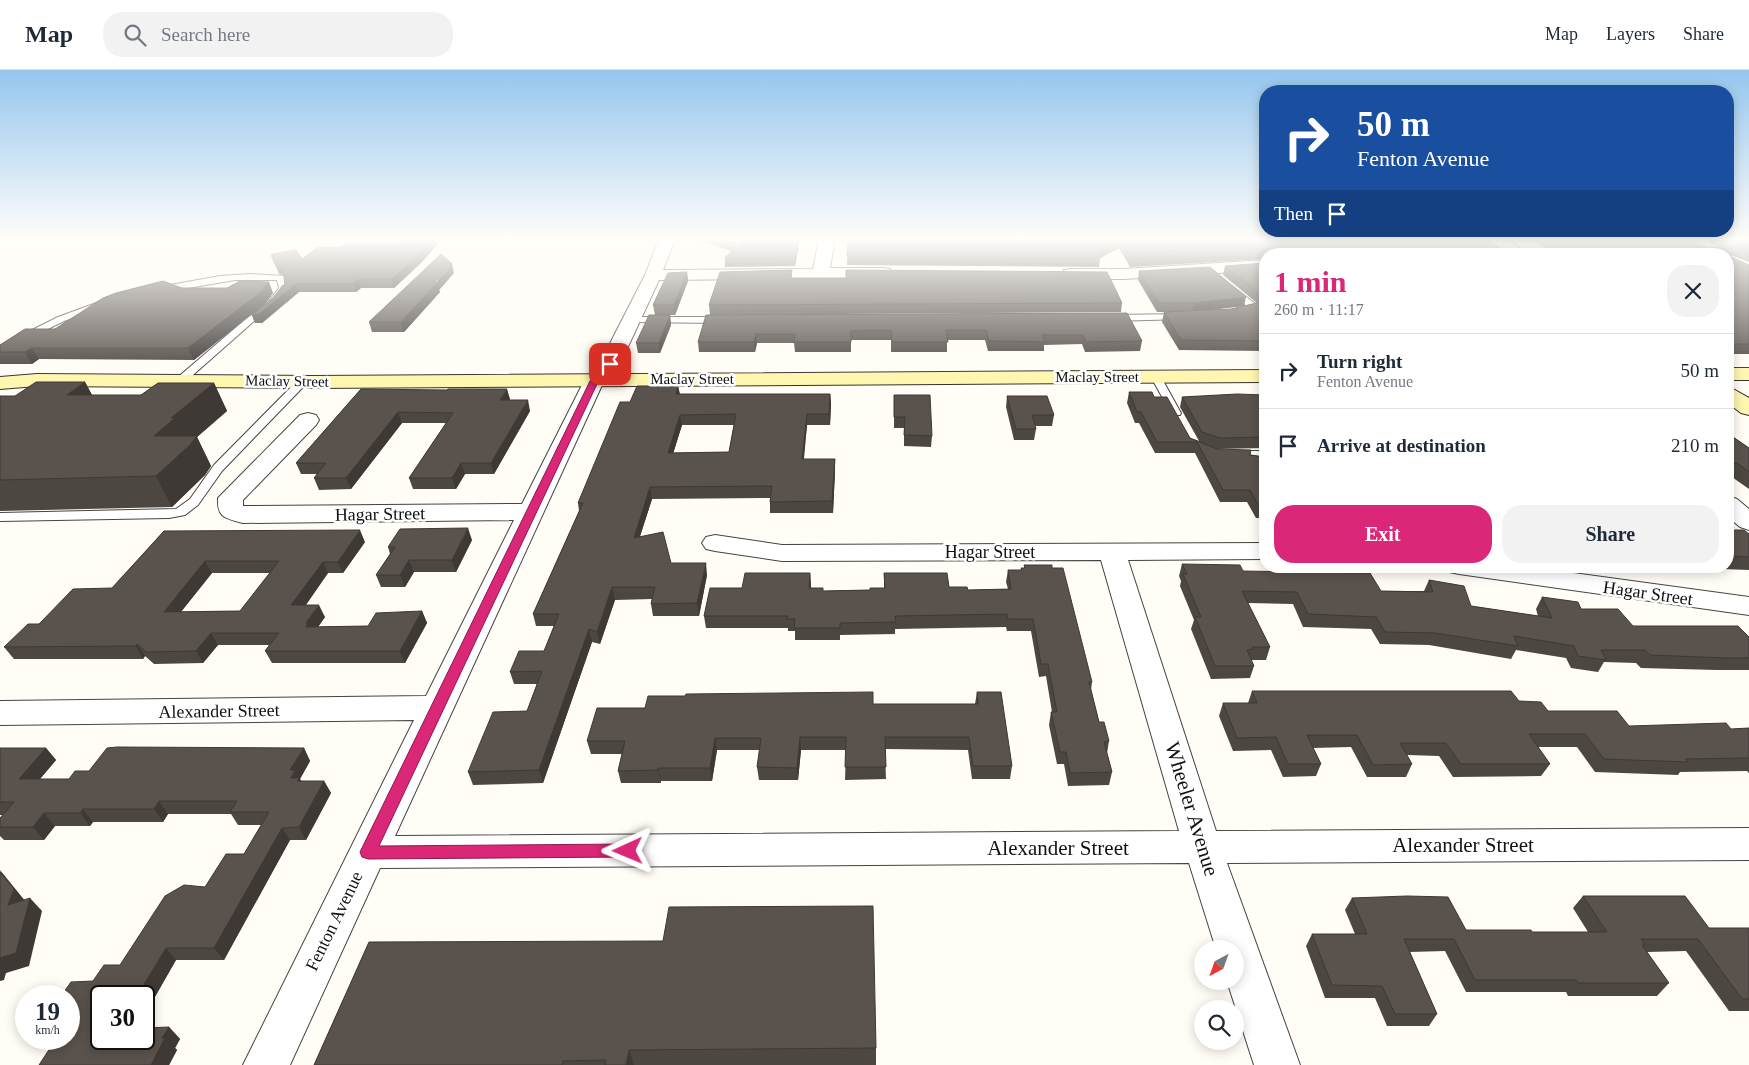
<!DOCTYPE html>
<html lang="en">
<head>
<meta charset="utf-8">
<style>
  body { margin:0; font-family:Georgia,serif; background:#f2f2f3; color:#1f2937; height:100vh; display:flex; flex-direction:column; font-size:19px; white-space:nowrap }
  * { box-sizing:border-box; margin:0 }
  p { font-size:16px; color:#747a83 }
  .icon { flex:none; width:28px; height:28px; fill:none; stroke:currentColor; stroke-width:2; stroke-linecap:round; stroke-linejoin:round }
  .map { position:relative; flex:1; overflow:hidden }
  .sheet { position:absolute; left:1259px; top:178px; width:475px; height:325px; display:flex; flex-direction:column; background:#fff; border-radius:20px; box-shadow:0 2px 12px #0003 }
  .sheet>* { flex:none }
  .banner { position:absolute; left:1259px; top:15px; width:475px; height:152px; border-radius:20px; box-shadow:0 2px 12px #0003; background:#1a4fa0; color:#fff; overflow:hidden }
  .needle { width:32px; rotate:221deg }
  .buttons { position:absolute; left:1194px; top:870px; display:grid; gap:10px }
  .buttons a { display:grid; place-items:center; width:50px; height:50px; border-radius:50%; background:#fff; box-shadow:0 2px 12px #0003; font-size:25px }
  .speed { position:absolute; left:15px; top:915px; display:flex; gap:10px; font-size:25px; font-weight:700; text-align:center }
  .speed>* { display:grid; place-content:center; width:65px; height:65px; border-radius:50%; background:#fff; box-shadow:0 2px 12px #0003; line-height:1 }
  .speed small { font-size:12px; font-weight:400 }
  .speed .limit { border:2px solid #111; border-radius:8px; background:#fff; color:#111 }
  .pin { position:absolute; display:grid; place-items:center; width:42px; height:42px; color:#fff; margin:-21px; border-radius:10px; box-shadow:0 2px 8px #0006 }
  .me { position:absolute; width:55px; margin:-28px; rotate:269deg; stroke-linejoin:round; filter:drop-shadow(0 0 4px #0008) }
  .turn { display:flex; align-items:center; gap:18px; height:105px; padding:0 15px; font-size:22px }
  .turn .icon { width:65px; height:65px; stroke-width:2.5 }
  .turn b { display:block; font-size:35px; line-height:42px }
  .then { display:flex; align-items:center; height:48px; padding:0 15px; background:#0003; gap:10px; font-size:19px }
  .round { display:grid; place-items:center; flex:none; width:52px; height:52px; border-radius:20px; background:#f2f2f3 }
  .overview { display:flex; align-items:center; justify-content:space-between; height:85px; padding:0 15px }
  h1 { font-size:30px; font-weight:800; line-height:38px; color:#db2777 }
  .cta { display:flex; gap:10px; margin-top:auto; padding:10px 15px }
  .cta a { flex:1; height:58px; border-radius:20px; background:#db2777; color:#fff; font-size:20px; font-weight:800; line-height:58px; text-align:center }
  .cta a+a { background:#f2f2f3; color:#1f2937 }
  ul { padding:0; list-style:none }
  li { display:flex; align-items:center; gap:15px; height:75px; padding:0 15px; border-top:1px solid #e0e1e3 }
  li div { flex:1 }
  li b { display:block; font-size:19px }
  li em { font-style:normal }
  header { display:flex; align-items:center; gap:30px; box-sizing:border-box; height:70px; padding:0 25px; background:#fff; border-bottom:1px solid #e0e1e3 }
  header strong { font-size:24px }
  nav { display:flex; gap:28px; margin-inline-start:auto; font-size:18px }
  .search { width:350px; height:45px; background:#f2f2f3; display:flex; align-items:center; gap:12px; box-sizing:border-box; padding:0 18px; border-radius:20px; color:#747a83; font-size:19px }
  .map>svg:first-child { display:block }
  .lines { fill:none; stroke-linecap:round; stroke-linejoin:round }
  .lane-casing { stroke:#444; stroke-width:2 }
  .street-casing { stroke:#444; stroke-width:2 }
  .secondary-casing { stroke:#333; stroke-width:2 }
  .lane { fill:#fff; fill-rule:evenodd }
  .street { fill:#fff; fill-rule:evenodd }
  .secondary { fill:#fff6b0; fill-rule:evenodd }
  .wall { fill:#4d4742; fill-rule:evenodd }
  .shaded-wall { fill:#3f3936 }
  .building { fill:#5a524d; stroke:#3f3936; fill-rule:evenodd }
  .route { fill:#db2777; stroke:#8e194d }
  .labels { text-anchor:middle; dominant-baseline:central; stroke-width:5; stroke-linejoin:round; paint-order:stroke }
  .far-street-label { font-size:15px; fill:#111; stroke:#fff }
  .street-label { font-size:18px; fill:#111; stroke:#fff }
  .near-street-label { font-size:21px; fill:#111; stroke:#fff }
</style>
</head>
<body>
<header>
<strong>Map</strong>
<div class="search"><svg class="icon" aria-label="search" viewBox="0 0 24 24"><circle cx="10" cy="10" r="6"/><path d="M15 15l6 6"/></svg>Search here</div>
<nav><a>Map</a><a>Layers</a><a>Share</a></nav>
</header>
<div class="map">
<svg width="1749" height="995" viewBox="0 0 1749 995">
  <rect width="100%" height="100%" fill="#fffdf5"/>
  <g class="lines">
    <!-- lane casing -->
    <g class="lane-casing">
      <path id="lane" d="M250 204 284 206 287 218 273 238 253 252 185 312H177L176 310 177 308 247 248 267 234 279 218 277 210H235L159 223 155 220 159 217 220 206Z
        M1232 216 1258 236V240L1238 243V239L1248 237 1229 221 1228 219Z
        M99 232 102 233V237L64 251 0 283V276L58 247Z
        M1182 244 1187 247 1185 249 1111 251 1106 248 1111 245Z
        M631 247H722L727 250 722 253 628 252 626 250Z
        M1156 304 1161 307 1181 343 1180 345H1172L1171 343 1151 307Z
        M302 309 306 310 307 312 306 314 222 401 198 435 185 445 169 448 0 451V443L176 439 190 429 214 395 298 310Z
        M1233 381H1265V389L1229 387 1227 385Z"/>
    </g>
    <!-- street casing -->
    <g class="street-casing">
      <path id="street" d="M659 169H675L663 200 813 199 819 169H835L830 198H884L890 199 892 203 890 207 884 208 659 210 620 294 603 313 395 766 1179 761 1101 490 782 491 715 481 706 479 702 473 706 467 715 465 782 475 1265 473V489L1128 490 1216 761 1749 758V790L1227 793 1300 995H1254L1227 911H1235V879H1216L1189 793 380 798 290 995H243L414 650 0 655V631L426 626 514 450 243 453C225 448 217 448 218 428L300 345 308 343 316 345 319 350 316 355 243 430V436L522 434 584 311 601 291 645 205Z
        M1489 169H1508L1527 184H1508Z
        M1265 190V200L1124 209H1070L1064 208 1062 204 1064 200 1070 199H1124Z
        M1728 426 1737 429 1749 439V460L1740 457 1728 447Z
        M1445 496H1523L1749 527V545L1459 504 1449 502Z"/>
    </g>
    <!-- secondary casing -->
    <g class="secondary-casing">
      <path id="secondary" d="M1728 298H1749V310H1728Z
        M1265 300V312L312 318 37 316 0 319V307L37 304 312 306Z
        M1728 318 1735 320 1749 328V345L1741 343 1728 333Z"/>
    </g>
    <!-- lane -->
    <use href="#lane" class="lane"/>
    <!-- street -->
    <use href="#street" class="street"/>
    <!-- secondary -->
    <use href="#secondary" class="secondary"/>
  </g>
  <!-- wall -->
  <path class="wall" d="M404 169H435L437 175 421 193 394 218H361L356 222H299L262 253H255L252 245 273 228 285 215 284 205 279 204 271 185 302 189 340 177 399 174Z
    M696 169H737L734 178 800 169 795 196 725 197V188L731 181Z
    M848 169H1487L1507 184H1265V189L1130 197 1119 178 1100 188 1099 197 847 195Z
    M1531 169H1693L1707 177H1718L1703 169H1749V192L1731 185V187L1749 195V284H1728V184H1554Z
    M1265 193V281L1179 280 1162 252 1164 242H1168H1157L1138 210 1139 201 1244 236 1206 240 1231 239 1257 233 1223 205 1225 196Z
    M687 202 688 211 675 245H655L653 235Z
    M454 203 439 220 440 222 404 262H372L369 252Z
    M793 208 1122 233 1121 242 710 245 709 235Z
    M182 218 273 223 266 233 194 290 39 289 32 294H0V275L55 259Z
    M1127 243 1142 271 1140 281 1085 282 1082 274 1044 275V281H988L985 270H947V282H891V270H851V282H795L794 273H757L755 282H699L698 272 706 245Z
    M670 245 671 255 660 283H638L636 273Z
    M85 312 92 325H141L214 313 227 341 197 367 211 396 205 405 172 437 0 441V326H15Z
    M678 316 680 324H830L831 334 830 355H807L804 389H835V401L833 443H770V428L652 429 640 466 671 493 707 505 699 546H653L651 534 652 529 615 530 600 574 592 572 543 713 473 715 468 702 527 641 537 614H514L510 602 544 581 554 556H536L533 544 579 441 578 433 630 332ZM682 355H734L729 382 673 383Z
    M361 319 510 329 509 330 530 341 494 404H465L456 419H413L409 408 446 353H402L351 419 319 420 314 408 317 404H301L296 393Z
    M1129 322 1154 327 1190 368 1199 371 1180 337 1182 327 1265 325V378L1217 379 1265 387V448H1256L1247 432H1220L1195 383H1155L1139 353H1135L1127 333Z
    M894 325 932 366 931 377 904 376V358H894Z
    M1007 326 1054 345 1052 356H1035L1036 359 1034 370H1014L1006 337Z
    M1728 361 1734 364 1732 366 1749 378V419L1729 405H1728Z
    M1728 460 1749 464V500L1694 498 1692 496H1728Z
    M164 461 365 472 343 503H328L306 535 325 547 318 557 368 556 422 541 427 553 405 593H272L265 581 269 575H218L203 593 154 594 145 586 143 589H14L4 577 39 554 112 518ZM212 503H270L240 541 181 542Z
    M472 470 456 502H414L405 517H381L376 505 390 484 388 477Z
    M1182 494 1243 501 1381 521H1424L1429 510 1471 536 1538 546 1536 539 1542 527 1581 539 1633 556 1749 567V600H1717L1641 598 1636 593 1604 592 1598 602 1571 598 1566 588 1516 580 1511 589 1429 575 1380 574 1371 559 1303 557 1293 534 1248 533 1270 577 1266 590H1251L1254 596 1250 608 1211 609 1191 559 1194 550 1180 516 1181 511 1179 506Z
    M1024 495 1092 612 1091 620 1099 652 1109 671 1107 683 1112 702 1109 715 1068 716 1064 694H1057L1049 655 1051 642H1052L1046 606 1039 607 1031 561H1007L1006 557 895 559V564L840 565V570H795V561H788V558H706L704 546 742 518 810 503 811 518 823 521 870 520 884 518V503L949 517 968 520 1008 519 1006 512 1008 500H1021V498H1024Z
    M1252 621 1519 631 1548 641 1629 656 1731 659 1749 658V703L1747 701 1680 702 1678 705 1595 702 1577 677H1538L1550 694 1541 706 1453 707 1439 686 1407 685 1412 694 1406 707H1367L1351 677 1313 678 1321 694 1316 706 1283 707 1271 680 1233 681 1219 646 1223 633H1248Z
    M977 622 1012 696 1010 709H972L968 680 885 679 886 709 845 710 846 680H801L798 710H759L757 697 760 680H717L712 711H661V713H621L618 701 622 684H591L587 671 873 634H975Z
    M0 678H46L56 690 40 709H69L89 701 304 678 310 691 300 709 301 711H324L331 723 306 770H290L224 890H176L144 946V926L101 969 169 957 180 969 175 978 177 980 169 995H39L69 969V926L120 895 205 817 244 784 261 755H238L231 744H168L163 752H93L90 756H55L44 770H4L0 766V748L3 745H0Z
    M1583 826 1709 858H1749V941H1729L1686 881 1647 882 1669 913 1657 926H1568L1566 922H1466L1445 881 1410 882 1437 944 1429 956H1387L1375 928H1325L1306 876 1312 864H1355L1345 840 1352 828 1466 860 1532 862H1588L1573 838Z
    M369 872 876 978V995H314Z"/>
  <!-- shaded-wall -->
  <path class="shaded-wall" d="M433 169H435L437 175 421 193 394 218 391 210Z
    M734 169H737L733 182V174Z
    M798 169H800L795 196V187Z
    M1120 170 1119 178 1100 188 1097 182Z
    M452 194 454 203 439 220 440 222 404 262 401 252Z
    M687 202 688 211 675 245 674 235Z
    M358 210 361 218 356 222 353 214Z
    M269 212 273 223 266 233 194 290 188 278Z
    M296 214 299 222 262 253H255L252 245Z
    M1246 227 1244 236 1192 242 1194 233Z
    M670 245 671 255 660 283 659 273Z
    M756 264 757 273 755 282 754 272Z
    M32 278 39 289 32 294 25 282Z
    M85 312 100 340 67 325Z
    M214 313 227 341 197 367 211 396 205 405 172 437 156 406 154 366 171 348Z
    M678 316 680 326 676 324Z
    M507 319 510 329 503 341 500 330Z
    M830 324 831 334 830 355 829 344Z
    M528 330 530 341 494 404 491 393Z
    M398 342 402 353 351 419 346 408Z
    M807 344V355L802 401V389Z
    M680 345 682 355 670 394 668 383Z
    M835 389V401L833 443 832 431Z
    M461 393 465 404 456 419 452 408Z
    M650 417 652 429 636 479 634 468Z
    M468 458 472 470 456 502 452 490Z
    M360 460 365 472 343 503 338 492Z
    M409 490 414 502 405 517 400 505Z
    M205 491 212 503 171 554 164 542Z
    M323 492 328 503 297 547 291 535Z
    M706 493 707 505 699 546 697 533Z
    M810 503 811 515 810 530 809 518Z
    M612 517 615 530 600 574 597 562Z
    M319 535 325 547 313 564 306 557V553Z
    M422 541 427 553 405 593 400 581Z
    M589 559 592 572 543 713 539 700Z
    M211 563 218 575 203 593 196 581Z
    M137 574 145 586 143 589 136 576Z
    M800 667 801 680 798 710 797 698Z
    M715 668 717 680 712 711 710 698Z
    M46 678 56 690 29 722 19 709Z
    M304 678 310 691 300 709 307 720 291 708 290 700Z
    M658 698 661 711V713L658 700Z
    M324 711 331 723 306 770 299 757Z
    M159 731 168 744 163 752 154 739Z
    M83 739 93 752 90 756 80 743Z
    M44 743 55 756 44 770 33 757Z
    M282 758 290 770 224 890 214 878Z
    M0 800 26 832 8 835Z
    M30 828 42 841 29 896 6 903 4 910 0 911V888Z
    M166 878 176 890 144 946V926H137Z
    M169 957 180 969 175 978 177 980 169 995H151L162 968Z
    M629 980 634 995H626Z"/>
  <!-- building -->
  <path class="building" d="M404 169H433L418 185 391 210H358L353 214H296L259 244 252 245 273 228 283 215H285L283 198 276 196 271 185 273 184 296 180 302 189 318 177H340L344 174H399Z
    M720 169H734L733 174Z
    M743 169H798L795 187 725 188Z
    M848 169H1487L1507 184H1269V180L1131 188 1120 170 1097 182 1100 188 847 186Z
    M1549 169H1693L1707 177H1728L1730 176 1727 171 1724 169H1749V181L1732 174 1731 187 1749 195V274H1728V184H1572Z
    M441 184 452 194 434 213H437L401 252H369Z
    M1265 193V271L1181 270 1164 242 1231 239 1261 232 1262 225 1225 196Z
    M1210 197 1246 227 1194 233H1159L1139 201Z
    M792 200 791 208H846V200L1107 202 1122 233 709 235 720 202Z
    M687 202 674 235H653L668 203Z
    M163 211 182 218H227L240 211 269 212 261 222 188 278H32L25 282H0V275L25 259H55L103 228 116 223Z
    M1127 243 1142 271 1086 272 1083 265H1042L1045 272 989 271 986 260H946L948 272H892L891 260 851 261V272H794L795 264H756L754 272H698L706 245Z
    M649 245H670L659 273H636Z
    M36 312H85L67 325H141L158 313H214L171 348H175L154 366H197L190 375 156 406 0 410V326H15Z
    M637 316H678L676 324H830L829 344H807L802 389H835L832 431 770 432 772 416 650 417 634 468 663 462 671 493H706L697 533 651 534 655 517H612L597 562 589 559 539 700 468 702 493 642 527 641 542 601 510 602 519 581H544L559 544H533L583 433H578L620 332H630ZM736 344 729 382 668 383 680 345Z
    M361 319 447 320 448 319H507L500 330H528L491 393H461L452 408H409L453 343 398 342 346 408H314L326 393H296Z
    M1129 322H1152L1154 327H1167L1190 368 1217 379 1251 380 1250 385 1265 387V436H1259L1250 420H1223L1197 372H1157L1141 342H1137Z
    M1237 324 1265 325V367L1220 368 1202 362 1182 327Z
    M894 325H930L932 366 904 365 905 347H894Z
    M1007 326H1047L1054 345H1032L1036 359H1016Z
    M1728 361 1734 364 1730 365 1749 378V402L1737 393H1730L1728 392Z
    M468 458 452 490H409L400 505H376L395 477H388L400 459Z
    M360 460 338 492H323L291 535H319L306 553H308L306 557 368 556 376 543 422 541 400 581H265L279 563H211L196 581 146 582 137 574 136 576 4 577 28 554H39L73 519 112 518 164 461ZM205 491H279L240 541 164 542Z
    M1728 460H1744L1749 464V487L1728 486Z
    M1182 494 1240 495 1243 501 1370 503 1381 521 1433 522 1429 510 1464 516 1471 536 1552 548 1542 527 1578 532 1581 539H1618L1633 556H1738L1749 567V588H1726L1650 585 1645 580H1601L1606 590 1578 586 1574 576 1514 566 1518 576 1435 563 1385 562 1376 547 1308 544 1297 522 1242 521 1270 577H1252L1253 579 1247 580 1254 596H1215L1195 547H1201L1183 504H1187Z
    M1024 495H1052V498H1063L1092 612H1089L1099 652H1104L1109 671 1104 672 1112 702 1070 703 1066 682H1060L1051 642H1057L1048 594H1041L1033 549H1008L1007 544 895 546 896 552 840 553V558H794L795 549H787L788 546H704L710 518H742L745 503H810L809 518H823V521L870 520V518H885L884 503H947L949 517H967L968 520 1011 519 1008 500H1022L1021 498H1025Z
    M1252 621H1511L1519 631 1541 632 1548 641H1617L1629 656 1726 653 1731 659 1749 658V688L1685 689 1688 692 1604 689 1585 664H1529L1550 694H1461L1446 673H1400L1412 694 1373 695 1357 665H1307L1321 694H1288L1276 667 1237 668 1223 633H1257Z
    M873 622V634H978L977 622H1001L1012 696H973L969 667H885L886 697H845L846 667H800L797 698 757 697 761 668H715L710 698H658V700L618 701 625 671H587L597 638H645L648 626H685L686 624Z
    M117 677 304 678 290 700H295L291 708H300L297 711H324L299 757 282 758 214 878H166L137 926H101V969H144V958L169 957 162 968H165L151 995H39L56 969H69V950L70 948H69V926H61L71 912 93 911 104 895H120L165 826 184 815 205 817 226 784H244L269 742H230L237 731H159L154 739H83L80 743H44L33 757H0V748L14 732H0V678H46L19 709H69L75 701H89L107 678Z
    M0 802 14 819 8 835 30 828 16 883 0 888Z
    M1407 826 1448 827 1466 860H1531L1532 862H1607L1583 826H1685L1709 858H1749V929H1742L1698 869H1641L1645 875H1642L1669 913H1578L1576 910H1475L1454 869H1404L1437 944H1395L1382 916 1332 915 1312 864H1367L1352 828Z
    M873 836 876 978 629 980 626 995H605L606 990 563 991 562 995H314L369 872 663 871 669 837Z"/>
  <!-- sky -->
  <linearGradient id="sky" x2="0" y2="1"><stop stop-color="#95c6ee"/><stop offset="0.55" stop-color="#fffefa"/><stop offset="1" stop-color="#fffefa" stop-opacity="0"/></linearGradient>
  <rect width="1749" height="308" fill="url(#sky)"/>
  <!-- route -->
  <path class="route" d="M610 291 614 294 598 312 379 776 628 774 633 776 636 781 633 785 628 787 368 789 362 787 360 782 590 311 607 292Z"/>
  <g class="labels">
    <!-- far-street labels -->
    <g class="far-street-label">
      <text x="1097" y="307">Maclay Street</text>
      <text x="692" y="309">Maclay Street</text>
      <text transform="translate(287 311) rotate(1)">Maclay Street</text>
    </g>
    <!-- street labels -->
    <g class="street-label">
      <text transform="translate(380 444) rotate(-1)">Hagar Street</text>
      <text x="990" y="482">Hagar Street</text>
      <text transform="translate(1648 523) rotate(8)">Hagar Street</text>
      <text transform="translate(219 641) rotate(-1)">Alexander Street</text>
      <text transform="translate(334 851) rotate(-64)">Fenton Avenue</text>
    </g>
    <!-- near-street labels -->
    <g class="near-street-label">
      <text transform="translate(1192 739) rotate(73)">Wheeler Avenue</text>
      <text x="1463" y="775">Alexander Street</text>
      <text x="1058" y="778">Alexander Street</text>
    </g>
  </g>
</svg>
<div class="buttons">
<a><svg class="needle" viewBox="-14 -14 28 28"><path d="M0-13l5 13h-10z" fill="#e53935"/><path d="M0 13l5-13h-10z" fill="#747a83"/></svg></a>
<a><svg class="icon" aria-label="search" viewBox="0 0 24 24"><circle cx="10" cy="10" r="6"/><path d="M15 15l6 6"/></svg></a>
</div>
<div class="speed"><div>19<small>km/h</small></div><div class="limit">30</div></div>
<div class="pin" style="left:610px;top:294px;background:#d93025"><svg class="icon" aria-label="arrive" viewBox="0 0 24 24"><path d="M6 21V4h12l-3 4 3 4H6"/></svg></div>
<svg class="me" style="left:628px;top:781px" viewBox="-20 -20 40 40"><path d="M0-17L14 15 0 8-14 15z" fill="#db2777" stroke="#fff" stroke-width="4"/></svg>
<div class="banner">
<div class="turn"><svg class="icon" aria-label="right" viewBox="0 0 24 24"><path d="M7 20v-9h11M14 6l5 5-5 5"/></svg><div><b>50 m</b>Fenton Avenue</div></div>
<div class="then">Then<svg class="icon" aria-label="arrive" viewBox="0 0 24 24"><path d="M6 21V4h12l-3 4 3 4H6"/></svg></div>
</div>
<section class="sheet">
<div class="overview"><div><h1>1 min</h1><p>260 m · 11:17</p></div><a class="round"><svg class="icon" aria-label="close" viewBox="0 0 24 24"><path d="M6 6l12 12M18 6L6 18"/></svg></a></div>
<ul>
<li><svg class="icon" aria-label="right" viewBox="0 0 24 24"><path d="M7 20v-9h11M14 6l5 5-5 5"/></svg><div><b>Turn right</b><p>Fenton Avenue</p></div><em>50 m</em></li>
<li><svg class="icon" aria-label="arrive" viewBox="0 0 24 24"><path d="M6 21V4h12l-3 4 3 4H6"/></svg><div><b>Arrive at destination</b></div><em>210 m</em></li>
</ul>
<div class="cta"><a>Exit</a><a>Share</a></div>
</section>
</div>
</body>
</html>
